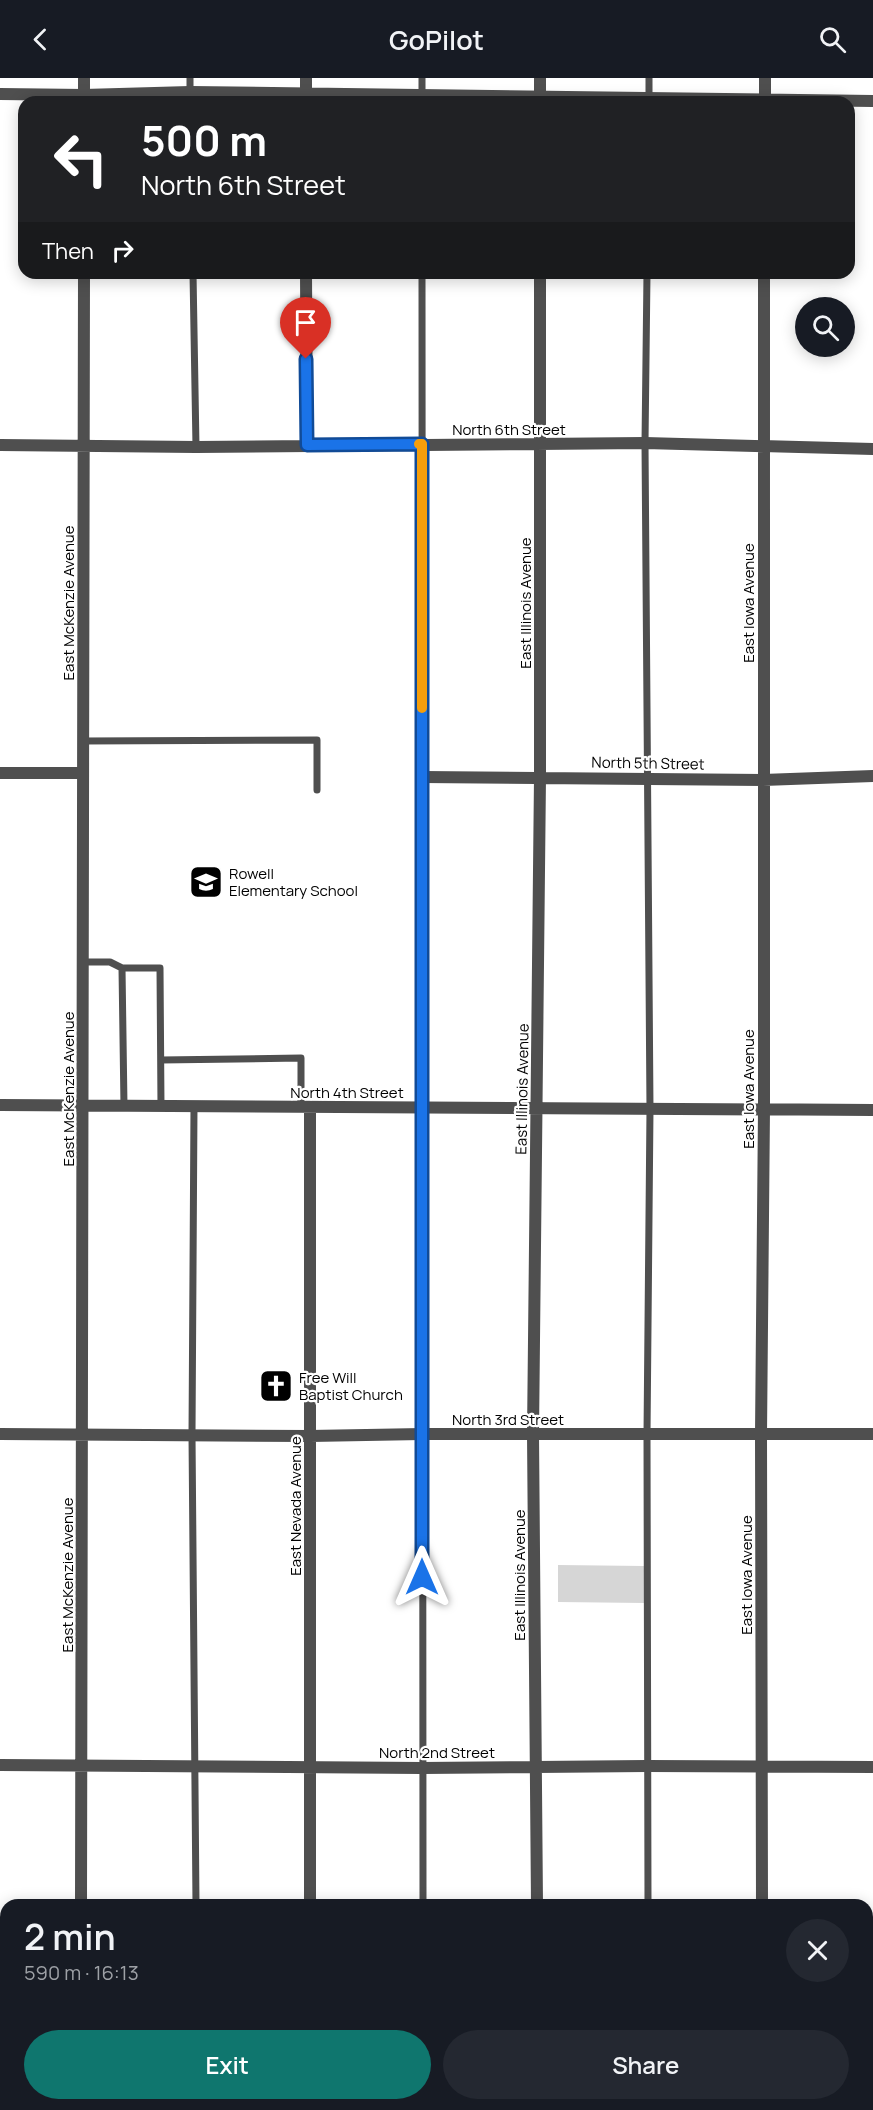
<!DOCTYPE html>
<html lang="en">
<head>
<meta charset="utf-8">
<style>
  body { margin:0; font-family:Manrope,sans-serif; background:#242831; color:#f1f3f6; height:100vh; display:flex; flex-direction:column; font-size:22px; white-space:nowrap }
  * { box-sizing:border-box; margin:0 }
  p { font-size:20px; color:#9ea1a6 }
  .icon { flex:none; width:33px; height:33px; fill:none; stroke:currentColor; stroke-width:2; stroke-linecap:round; stroke-linejoin:round }
  .map { position:relative; flex:1; overflow:hidden }
  .details { position:absolute; left:0px; top:1821px; width:873px; height:212px; display:flex; flex-direction:column; background:#171b24; border-radius:18px 18px 0 0; box-shadow:0 3px 15px #0003 }
  .details>* { flex:none }
  .banner { position:absolute; left:18px; top:18px; width:837px; height:183px; border-radius:18px; box-shadow:0 3px 15px #0003; background:#202124; color:#fff; overflow:hidden }
  .controls { position:absolute; left:795px; top:219px; display:grid; gap:12px }
  .controls a { display:grid; place-items:center; width:60px; height:60px; border-radius:50%; background:#171b24; box-shadow:0 3px 15px #0003; font-size:30px }
  .pin { position:absolute; display:grid; place-items:center; width:51px; height:51px; color:#fff; margin:-62px -26px; border-radius:50% 50% 50% 0; rotate:-45deg; box-shadow:0 0 6px #0007 }
  .pin .icon { rotate:45deg }
  .me { position:absolute; width:66px; margin:-33px; rotate:0deg; stroke-linejoin:round; filter:drop-shadow(0 0 4px #0008) }
  .turn { display:flex; align-items:center; gap:21px; height:126px; padding:0 24px; font-size:27px }
  .turn .icon { width:78px; height:78px; stroke-width:2.5 }
  .turn b { display:block; font-size:42px; line-height:51px }
  .then { display:flex; align-items:center; height:57px; padding:0 24px; background:#0003; gap:12px; font-size:22px }
  .round { display:grid; place-items:center; flex:none; width:63px; height:63px; border-radius:32px; background:#242831 }
  .overview { display:flex; align-items:center; justify-content:space-between; height:102px; padding:0 24px }
  h1 { font-size:36px; font-weight:600; line-height:45px }
  .action { display:flex; gap:12px; margin-top:auto; padding:12px 24px }
  .action a { flex:1; height:69px; border-radius:36px; background:#0f766e; color:#fff; font-size:24px; font-weight:600; line-height:69px; text-align:center }
  .action a+a { background:#242831; color:#f1f3f6 }
  header { display:flex; justify-content:space-between; align-items:center; height:78px; padding:0 24px; background:#171b24; font-size:27px; font-weight:600 }
  .map>svg:first-child { display:block }
  .green { fill:#d6d6d6 }
  .lines { fill:none; stroke-linecap:round; stroke-linejoin:round }
  .service { stroke:#4f4f4f; stroke-width:7 }
  .minor { stroke:#4f4f4f; stroke-width:12 }
  .secondary { stroke:#1c1c1c; stroke-width:12 }
  .route-casing { stroke:#114b97; stroke-width:15 }
  .route { stroke:#1a73e8; stroke-width:10 }
  .slow { stroke:#f59e0b; stroke-width:10 }
  .labels { text-anchor:middle; dominant-baseline:central; stroke-width:4.5; stroke-linejoin:round; paint-order:stroke }
  .street-label { font-size:15px; fill:#000; stroke:#fff }
  .poi-label { font-size:15px; fill:#000; stroke:#fff; text-anchor:start }
</style>
</head>
<body>
<header><svg class="icon" aria-label="back" viewBox="0 0 24 24"><path d="M15 5l-7 7 7 7"/></svg>GoPilot<svg class="icon" aria-label="search" viewBox="0 0 24 24"><circle cx="10" cy="10" r="6"/><path d="M15 15l6 6"/></svg></header>
<div class="map">
<svg width="873" height="2032" viewBox="0 0 873 2032">
  <rect width="100%" height="100%" fill="#fff"/>
  <!-- green -->
  <path class="green" d="M558 1487 644 1488V1525L558 1524Z"/>
  <g class="lines">
    <!-- service -->
    <path class="service" d="M190 0V24
      M649 0V21
      M422 24V0
      M193 195 196 369
      M422 195 423 1827
      M647 195 645 365 650 1031 647 1356 648 1827
      M83 663 317 662V712
      M83 884H110L122 890H160L161 1028
      M122 890 124 1028
      M161 982 301 980V1029
      M194 1028 192 1357 196 1827
      M649 2032V2026
      M850 2032V2026"/>
    <!-- minor -->
    <path class="minor" d="M540 0V24
      M765 0V24
      M0 16 84 17 190 14 873 23
      M84 23V0
      M306 24V0
      M306 195 307 367
      M0 367 196 369 645 365 873 371
      M0 695H83
      M422 699 763 702 873 698
      M0 1027 873 1032
      M0 1356 310 1358 422 1356H873
      M0 1687 422 1690 647 1688 873 1689
      M81 1827 84 195
      M310 1827V1029
      M537 1827 533 1356 540 699V195
      M762 1827 761 1356 764 1031V195
      M763 2026V2032
      M537 2032V2026"/>
    <!-- secondary -->
    <path class="secondary" d="M867 1982H873
      M0 2001H6
      M867 2016H873
      M0 2029 196 2030 398 2026"/>
  </g>
  <g class="lines">
    <!-- route casing -->
    <g class="route-casing">
      <path id="route" d="M306 281 307 367 422 366V1499"/>
    </g>
    <!-- route -->
    <use href="#route" class="route"/>
    <!-- slow -->
    <path class="slow" d="M419 366H422V630"/>
  </g>
  <!-- icons -->
  <defs>
    <g id="school-square" transform="scale(1.725)"><rect x="-9" y="-9" width="18" height="18" rx="4" fill="#000" stroke="#fff"/><path d="M0-5L7-2L0 1L-7-2ZM-4 1L0 2.5L4 1V4Q0 6-4 4Z" fill="#fff"/></g>
    <g id="church-square" transform="scale(1.725)"><rect x="-9" y="-9" width="18" height="18" rx="4" fill="#000" stroke="#fff"/><path d="M-1.2-6h2.4v3.5h3.3v2.4h-3.3V6h-2.4V-.1h-3.3v-2.4h3.3Z" fill="#fff"/></g>
  </defs>
  <g fill-rule="evenodd">
    <use href="#school-square" x="206" y="804"/>
    <use href="#church-square" x="276" y="1308"/>
  </g>
  <g class="labels">
    <!-- street labels -->
    <g class="street-label">
      <text x="509" y="351">North 6th Street</text>
      <text transform="translate(68 525) rotate(-90)">East McKenzie Avenue</text>
      <text transform="translate(525 525) rotate(-90)">East Illinois Avenue</text>
      <text transform="translate(748 525) rotate(-90)">East Iowa Avenue</text>
      <text transform="translate(648 685) rotate(1)">North 5th Street</text>
      <text transform="translate(68 1011) rotate(-90)">East McKenzie Avenue</text>
      <text transform="translate(522 1011) rotate(-89)">East Illinois Avenue</text>
      <text transform="translate(748 1011) rotate(-90)">East Iowa Avenue</text>
      <text x="347" y="1014">North 4th Street</text>
      <text x="508" y="1341">North 3rd Street</text>
      <text transform="translate(295 1428) rotate(-90)">East Nevada Avenue</text>
      <text transform="translate(67 1497) rotate(-90)">East McKenzie Avenue</text>
      <text transform="translate(519 1497) rotate(-90)">East Illinois Avenue</text>
      <text transform="translate(746 1497) rotate(-90)">East Iowa Avenue</text>
      <text x="437" y="1674">North 2nd Street</text>
    </g>
    <!-- poi labels -->
    <g class="poi-label">
      <text x="229" y="795">Rowell<tspan x="229" dy="17">Elementary School</tspan></text>
      <text x="299" y="1299">Free Will<tspan x="299" dy="17">Baptist Church</tspan></text>
    </g>
  </g>
</svg>
<div class="controls">
<a><svg class="icon" aria-label="search" viewBox="0 0 24 24"><circle cx="10" cy="10" r="6"/><path d="M15 15l6 6"/></svg></a>
</div>
<div class="pin" style="left:306px;top:281px;background:#d93025"><svg class="icon" aria-label="arrive" viewBox="0 0 24 24"><path d="M6 21V4h12l-3 4 3 4H6"/></svg></div>
<svg class="me" style="left:422px;top:1499px" viewBox="-20 -20 40 40"><path d="M0-17L14 15 0 8-14 15z" fill="#1a73e8" stroke="#fff" stroke-width="4"/></svg>
<div class="banner">
<div class="turn"><svg class="icon" aria-label="left" viewBox="0 0 24 24"><path d="M17 20v-9H6M10 6l-5 5 5 5"/></svg><div><b>500 m</b>North 6th Street</div></div>
<div class="then">Then<svg class="icon" aria-label="right" viewBox="0 0 24 24"><path d="M7 20v-9h11M14 6l5 5-5 5"/></svg></div>
</div>
<section class="details">
<div class="overview"><div><h1>2 min</h1><p>590 m · 16:13</p></div><a class="round"><svg class="icon" aria-label="close" viewBox="0 0 24 24"><path d="M6 6l12 12M18 6L6 18"/></svg></a></div>
<div class="action"><a>Exit</a><a>Share</a></div>
</section>
</div>
</body>
</html>
